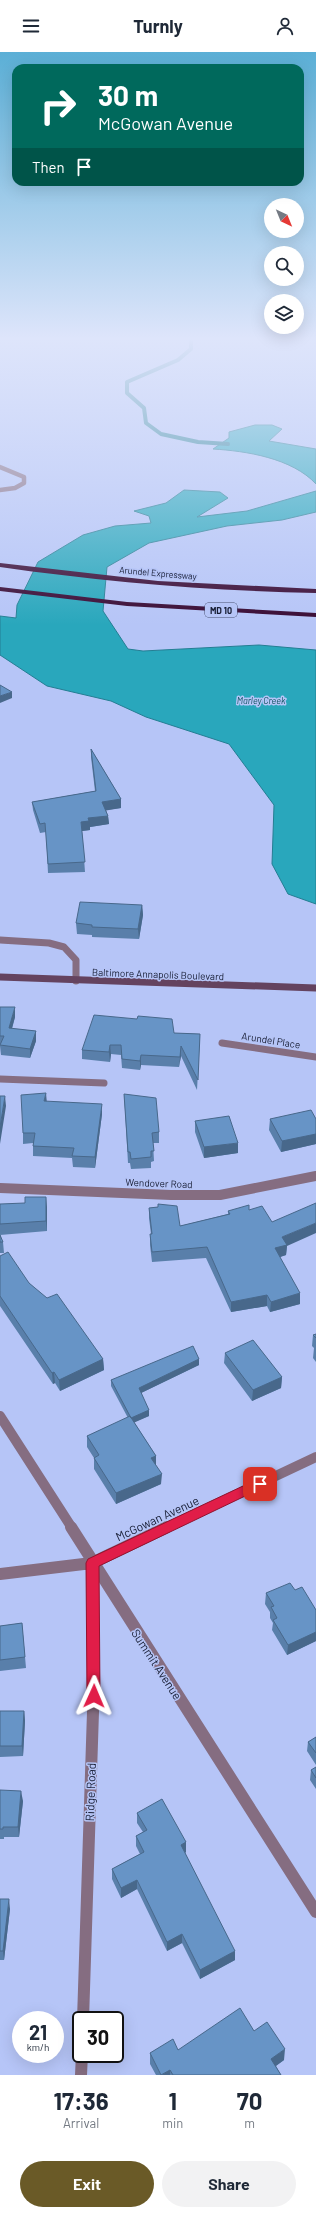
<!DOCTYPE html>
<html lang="en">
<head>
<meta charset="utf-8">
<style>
  body { margin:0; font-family:Barlow,sans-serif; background:#f2f2f3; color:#1f2937; height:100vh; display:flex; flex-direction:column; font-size:15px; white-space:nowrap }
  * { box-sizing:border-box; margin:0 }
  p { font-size:13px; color:#747a83 }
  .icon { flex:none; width:22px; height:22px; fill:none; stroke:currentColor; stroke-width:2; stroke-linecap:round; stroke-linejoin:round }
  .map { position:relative; height:2023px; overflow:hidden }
  .panel { display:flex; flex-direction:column; background:#fff; flex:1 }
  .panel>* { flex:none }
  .guide { position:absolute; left:12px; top:12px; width:292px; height:122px; border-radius:12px; box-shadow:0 4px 16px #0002; background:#00695c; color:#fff; overflow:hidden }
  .needle { width:26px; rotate:137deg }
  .buttons { position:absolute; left:264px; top:146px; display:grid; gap:8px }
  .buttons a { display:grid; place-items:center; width:40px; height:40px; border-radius:50%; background:#fff; box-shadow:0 4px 16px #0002; font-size:20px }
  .speed { position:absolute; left:12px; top:1959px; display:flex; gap:8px; font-size:20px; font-weight:700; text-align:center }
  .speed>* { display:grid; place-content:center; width:52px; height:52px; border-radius:50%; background:#fff; box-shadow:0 4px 16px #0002; line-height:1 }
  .speed small { font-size:10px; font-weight:400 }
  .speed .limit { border:2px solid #111; border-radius:6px; background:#fff; color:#111 }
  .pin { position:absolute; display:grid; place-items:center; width:34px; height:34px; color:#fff; margin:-17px; border-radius:8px; box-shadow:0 2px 6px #0006 }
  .me { position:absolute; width:44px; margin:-22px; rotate:1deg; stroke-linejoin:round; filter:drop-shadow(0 0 3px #0008) }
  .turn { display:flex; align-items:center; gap:14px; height:84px; padding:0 20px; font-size:18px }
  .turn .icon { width:52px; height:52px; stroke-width:2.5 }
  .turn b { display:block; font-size:28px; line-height:34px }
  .then { display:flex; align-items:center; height:38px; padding:0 20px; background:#0003; gap:8px; font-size:15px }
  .eta { display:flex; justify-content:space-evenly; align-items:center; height:68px; text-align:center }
  .eta b { font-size:24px; font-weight:700; line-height:28px }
  .action { display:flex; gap:8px; margin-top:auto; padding:8px 20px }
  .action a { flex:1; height:46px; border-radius:24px; background:#6a5a27; color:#fff; font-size:16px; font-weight:700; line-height:46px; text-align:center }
  .action a+a { background:#f2f2f3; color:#1f2937 }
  header { display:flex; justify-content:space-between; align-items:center; height:52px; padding:0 20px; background:#fff; font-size:18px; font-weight:700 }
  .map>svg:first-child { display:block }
  .water { fill:#29a7bc; stroke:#247e93 }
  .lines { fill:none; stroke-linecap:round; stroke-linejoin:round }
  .stream { stroke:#247e93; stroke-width:4 }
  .lane { stroke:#856d81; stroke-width:7 }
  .street-far3 { stroke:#856d81; stroke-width:4.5 }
  .street-far2 { stroke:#856d81; stroke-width:7 }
  .street-far1 { stroke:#856d81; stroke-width:10 }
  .street { stroke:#856d81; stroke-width:12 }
  .secondary { stroke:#64435f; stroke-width:7 }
  .highway { fill:#370932; fill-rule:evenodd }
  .wall { fill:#597faa }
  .shaded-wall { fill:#48688b }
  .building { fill:#6794c6; stroke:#48688b }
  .route { fill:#e11d48; stroke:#92132f }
  .labels { text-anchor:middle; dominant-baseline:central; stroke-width:3; stroke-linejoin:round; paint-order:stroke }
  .far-street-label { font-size:9px; fill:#171d34; stroke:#b6c5f7 }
  .shield { fill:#b6c5f7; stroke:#474f6e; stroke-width:1 }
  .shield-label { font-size:9px; font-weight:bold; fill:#171d34 }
  .far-water-label { font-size:9px; font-style:italic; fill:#0d525e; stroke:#b6c5f7 }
  .street-label { font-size:10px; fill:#171d34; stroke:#b6c5f7 }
  .near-street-label { font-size:12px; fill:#171d34; stroke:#b6c5f7 }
</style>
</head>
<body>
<header><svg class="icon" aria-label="menu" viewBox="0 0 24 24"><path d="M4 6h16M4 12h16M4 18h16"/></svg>Turnly<svg class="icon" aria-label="person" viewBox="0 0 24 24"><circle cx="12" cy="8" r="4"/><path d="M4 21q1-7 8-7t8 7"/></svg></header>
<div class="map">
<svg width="316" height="2023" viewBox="0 0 316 2023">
  <rect width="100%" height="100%" fill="#b6c5f7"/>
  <!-- water -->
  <path class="water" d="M255 373H272L282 377 269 389 316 397V432C292 406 246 399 213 397L229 386V380Z
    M184 438 220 440 228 446 197 465 247 459 316 439V460L282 468 227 474 149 491 107 515 103 559 128 597 143 599 259 593 316 598V852L288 842 272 812 274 753 229 692 146 665 111 649 47 634 0 603V564L16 566 17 553 38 510 83 483 115 474 151 471 149 464 134 459 166 451Z"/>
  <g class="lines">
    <!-- stream -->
    <path class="stream" d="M191 289V297L178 308 127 330V341L144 356 146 371 161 382 198 390 228 392"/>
    <!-- lane -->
    <path class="lane" d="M0 888 49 891 64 895 76 908V929
      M0 1027 104 1031"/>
    <!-- street-far3 -->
    <path class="street-far3" d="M0 415 24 425V431L15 436 0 438"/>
    <!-- street-far2 -->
    <path class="street-far2" d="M222 991 316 1005"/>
    <!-- street-far1 -->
    <path class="street-far1" d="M0 1136 171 1143H220L316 1124
      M0 1364 72 1476
      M165 1476 316 1405"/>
    <!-- street -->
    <path class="street" d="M71 1475 316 1860
      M0 1522 92 1511 167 1475
      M83 1968 94 1629 92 1512
      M81 2023 82 2002"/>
    <!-- secondary -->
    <path class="secondary" d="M0 925 316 936"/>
    <!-- highway -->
    <path class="highway" d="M0 511 158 529 316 537V541C210 539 105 530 0 515Z
      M0 535 127 550 316 561V565L127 554 0 539Z"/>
  </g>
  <!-- wall -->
  <path class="wall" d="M91 697 121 747V756L106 758 108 764 109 772 90 775V778L82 779 85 820 48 821 46 780 40 781 33 758 32 750 95 739 91 705Z
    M142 853 143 863 139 887 92 885V883L77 882 76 871Z
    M0 955 15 965 12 977 36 979V989L30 1006 1 1003 0 994Z
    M174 981 200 982 197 1038 181 1004 179 1015 141 1013 140 1018 122 1016 121 1003 111 1002 110 1010 82 1007V998Z
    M124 1042 159 1080V1091H153L154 1109 151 1110V1116L131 1117 130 1111H128Z
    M102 1062 95 1116 73 1115 72 1106 33 1104V1091L23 1092V1081Z
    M270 1067H316V1092L281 1100 269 1078Z
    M195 1069 238 1101 204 1106 195 1080Z
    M0 1152 47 1155V1179L0 1183Z
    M158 1152 180 1174 228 1162V1159L249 1158 287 1194 286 1203 280 1205 300 1252 270 1260 267 1254 231 1260 206 1206 152 1210 150 1193V1182H151L149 1166V1156L158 1155Z
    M0 1183 3 1190 4 1201H0Z
    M0 1204 29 1231 103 1307 104 1318 60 1339 55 1331 53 1332 0 1254Z
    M316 1282V1310L313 1306 314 1296 312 1294 313 1283Z
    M225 1301 282 1325 281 1336 252 1349 224 1311Z
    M199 1307V1313L141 1341 149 1364 134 1370 156 1404V1414L161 1432 116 1452 94 1417V1406L87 1395V1384L128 1366 111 1334V1328Z
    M295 1538 316 1558V1589L287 1603 272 1578 273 1571 270 1566V1560L265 1552 266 1541Z
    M22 1571 26 1616 0 1619V1574Z
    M0 1659H24L25 1669 23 1704 0 1705Z
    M316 1685V1713L307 1699 308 1690Z
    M316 1715V1737L310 1728 311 1718Z
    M0 1738 23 1749 19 1785H4V1787H0Z
    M137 1761 186 1790V1800L185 1801 235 1908 200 1927 182 1891 167 1899 137 1837 121 1846 112 1827V1817L140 1802 136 1794V1784L143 1780 137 1771Z
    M0 1847 10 1857 4 1908H0Z
    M254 1979 284 2008 276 2014 281 2023H156L150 2012V2001L178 1998Z"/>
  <!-- shaded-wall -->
  <path class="shaded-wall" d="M12 640V646L0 651V644Z
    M121 747V756L103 759 102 750Z
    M108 764 109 772 90 775V778L82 779 81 770 88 766Z
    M142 853 143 863 139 887 138 877Z
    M15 955V965L9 986V976Z
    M36 979V989L30 1006V997Z
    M110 993 111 1002 110 1010 109 1000Z
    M181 994V1004L179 1015 180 1005Z
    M141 1003V1013L140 1018V1009Z
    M46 1041 47 1052 44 1049Z
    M5 1044 6 1054 0 1092V1075Z
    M102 1052V1062L95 1116V1105Z
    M316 1082V1092L281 1100 282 1089Z
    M238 1091V1101L204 1106V1095Z
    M46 1145 47 1155V1179L46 1169Z
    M316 1171V1181L287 1194 286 1203 274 1207 275 1196 282 1185Z
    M300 1241V1252L270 1260 271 1250Z
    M267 1243V1254L231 1260V1250Z
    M103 1307 104 1318 60 1339 59 1328Z
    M199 1307V1313L139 1342V1336Z
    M54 1320 55 1331 53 1332 52 1321Z
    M282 1325 281 1336 252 1349 253 1338Z
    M149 1358V1364L131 1372V1366Z
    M156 1404V1414L151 1406Z
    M162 1422 161 1432 116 1452V1441Z
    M316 1580V1589L287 1603 288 1593Z
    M24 1659 25 1669 23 1704 22 1694Z
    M21 1739 23 1749 19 1785 18 1775Z
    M186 1790V1800L181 1803V1793Z
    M137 1828V1837L121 1846V1836Z
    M9 1847 10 1857 4 1908 3 1899Z
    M182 1882V1891L167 1899V1890Z
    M235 1899V1908L200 1927V1918Z
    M285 1997 284 2008 270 2018 271 2007Z
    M170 2018V2023H162Z"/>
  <!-- building -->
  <path class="building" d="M0 633 12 640 0 644Z
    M91 697 121 747 102 750 108 764 88 766 89 769 81 770 85 810 48 812 45 771 40 772 32 750 96 739Z
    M80 850 142 853 138 877 92 875V873L76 871Z
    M0 955H15L9 976 36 979 30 997 0 993 4 984H0Z
    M94 963 137 967 138 964 172 967 174 981 200 982 198 1028 181 994 180 1005 141 1003 140 1009 122 1007 121 993H110L109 1000 82 998Z
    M46 1041 44 1049 102 1052 95 1105 72 1104 74 1096 33 1094 35 1081H23L21 1043Z
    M124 1042 156 1046 159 1080 152 1081 154 1099H151V1105L131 1107 130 1100H128Z
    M0 1044H5L0 1075Z
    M311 1058 316 1067V1082L282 1089 270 1067Z
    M229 1064 238 1091 204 1095 195 1069Z
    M25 1145H46V1169L0 1172V1152L25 1151Z
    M316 1151V1171L282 1185 287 1193 275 1196 300 1241 271 1250 267 1243 231 1250 207 1195 152 1200 150 1182H152L149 1156 158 1155V1152L177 1154 180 1174 230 1162 228 1159 249 1153V1158L262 1154 272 1170Z
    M0 1183 3 1190H0Z
    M8 1200 29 1231 47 1246 57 1242 103 1307 59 1328 54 1320 52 1321 0 1244V1204Z
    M316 1282V1286L313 1283Z
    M253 1288 282 1325 253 1338 225 1301Z
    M193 1294 199 1307 139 1336 149 1358 131 1366 111 1328Z
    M130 1364 156 1404 151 1406 162 1422 116 1441 94 1406 99 1403 87 1384Z
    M290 1531 295 1538 302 1535 316 1558V1580L288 1593 273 1568 277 1566 271 1555 274 1554 266 1541Z
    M22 1571 25 1605 0 1608V1574Z
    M0 1659H24L22 1694H0Z
    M316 1685V1701L308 1690Z
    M316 1715V1726L311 1718Z
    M0 1738 21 1739 18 1775H3V1777H0Z
    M162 1747 186 1790 181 1793 235 1899 200 1918 182 1882 167 1890 137 1828 121 1836 112 1817 144 1800 136 1784 147 1778 137 1761Z
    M0 1847H9L3 1899H0Z
    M240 1956 254 1979 267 1970 285 1997 271 2007 281 2023H173L170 2018 161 2023 150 2001 173 1987 178 1998Z"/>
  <!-- sky -->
  <linearGradient id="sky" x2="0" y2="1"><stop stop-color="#5bafd6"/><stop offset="0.5" stop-color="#dee5fb"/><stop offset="1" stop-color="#dee5fb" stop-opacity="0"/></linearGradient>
  <rect width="316" height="573" fill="url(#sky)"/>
  <!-- route -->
  <path class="route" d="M260 1426 264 1428 266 1432 264 1435 99 1514 100 1644 98 1649 94 1650 89 1649 87 1644 86 1511 88 1507Z"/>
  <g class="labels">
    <!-- far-street labels -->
    <g class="far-street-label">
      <text transform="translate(158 521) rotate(5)">Arundel Expressway</text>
    </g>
    <!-- shield labels -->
    <rect class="shield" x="205" y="551" width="32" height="14" rx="3"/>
    <g class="shield-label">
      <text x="221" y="558">MD 10</text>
    </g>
    <!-- far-water labels -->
    <g class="far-water-label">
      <text x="261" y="648">Marley Creek</text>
    </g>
    <!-- street labels -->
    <g class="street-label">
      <text transform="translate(158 922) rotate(2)">Baltimore Annapolis Boulevard</text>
      <text transform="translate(271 988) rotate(9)">Arundel Place</text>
      <text transform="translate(159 1131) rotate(2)">Wendover Road</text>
    </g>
    <!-- near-street labels -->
    <g class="near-street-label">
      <text transform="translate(157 1466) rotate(-25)">McGowan Avenue</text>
      <text transform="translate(157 1612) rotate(57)">Summit Avenue</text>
      <text transform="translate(90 1740) rotate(-88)">Ridge Road</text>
    </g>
  </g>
</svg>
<div class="buttons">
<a><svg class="needle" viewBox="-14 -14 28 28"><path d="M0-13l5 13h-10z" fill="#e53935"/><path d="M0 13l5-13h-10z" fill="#747a83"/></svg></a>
<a><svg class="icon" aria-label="search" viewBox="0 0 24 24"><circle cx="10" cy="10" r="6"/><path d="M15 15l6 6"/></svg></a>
<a><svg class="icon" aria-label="layers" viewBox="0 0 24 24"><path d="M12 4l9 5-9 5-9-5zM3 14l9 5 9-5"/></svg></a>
</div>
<div class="speed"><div>21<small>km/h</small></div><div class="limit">30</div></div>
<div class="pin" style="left:260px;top:1432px;background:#d93025"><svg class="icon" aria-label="arrive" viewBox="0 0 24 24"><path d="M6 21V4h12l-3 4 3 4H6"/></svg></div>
<svg class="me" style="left:94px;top:1644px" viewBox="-20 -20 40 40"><path d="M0-17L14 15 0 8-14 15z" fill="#e11d48" stroke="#fff" stroke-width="4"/></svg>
<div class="guide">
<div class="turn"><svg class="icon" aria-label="right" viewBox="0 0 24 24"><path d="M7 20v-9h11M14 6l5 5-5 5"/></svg><div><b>30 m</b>McGowan Avenue</div></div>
<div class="then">Then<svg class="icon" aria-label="arrive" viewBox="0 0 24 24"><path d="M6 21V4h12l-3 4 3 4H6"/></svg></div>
</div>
</div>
<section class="panel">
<div class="eta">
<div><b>17:36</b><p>Arrival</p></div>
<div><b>1</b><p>min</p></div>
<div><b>70</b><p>m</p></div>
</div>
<div class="action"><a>Exit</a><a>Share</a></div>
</section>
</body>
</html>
